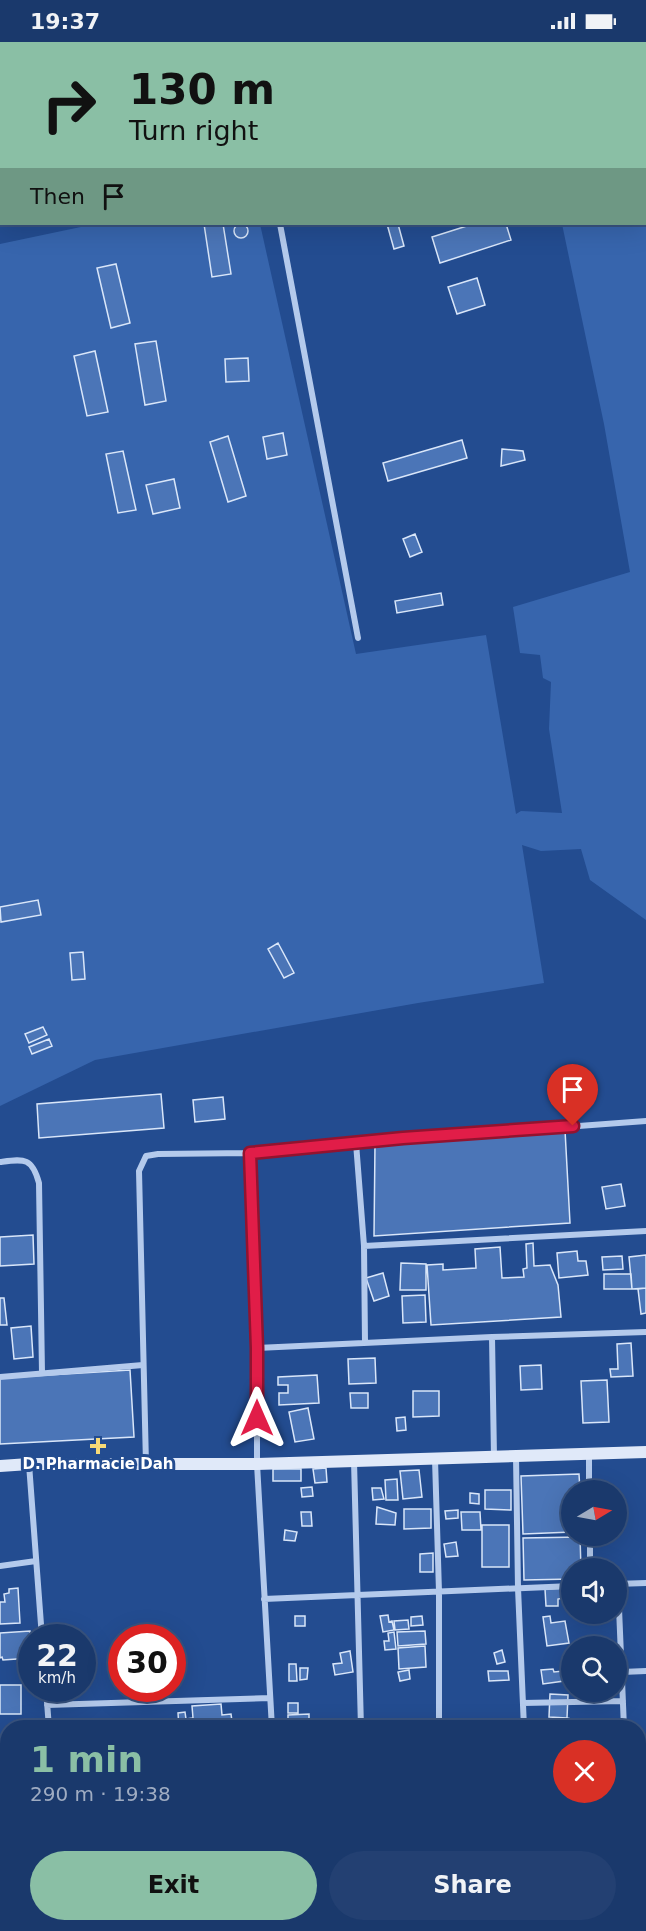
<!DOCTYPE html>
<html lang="en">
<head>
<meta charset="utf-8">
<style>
  body { margin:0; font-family:"DejaVu Sans",sans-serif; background:#234072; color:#f1f3f6; height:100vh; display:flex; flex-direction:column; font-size:22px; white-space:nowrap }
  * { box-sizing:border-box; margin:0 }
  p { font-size:20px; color:#9facc2 }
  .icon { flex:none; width:33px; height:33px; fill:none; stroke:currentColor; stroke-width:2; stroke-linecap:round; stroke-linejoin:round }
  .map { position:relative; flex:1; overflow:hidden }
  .details { position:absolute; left:0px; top:1678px; width:646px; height:212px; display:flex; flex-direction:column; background:#1a396c; border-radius:24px 24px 0 0; box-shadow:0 6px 24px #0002,0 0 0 2px #38537f }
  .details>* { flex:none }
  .top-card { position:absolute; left:0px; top:0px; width:646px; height:183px; box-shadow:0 6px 24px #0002,0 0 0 2px #38537f; background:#8abfa5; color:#111; overflow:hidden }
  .needle { width:39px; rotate:80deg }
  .tools { position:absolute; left:561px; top:1438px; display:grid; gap:12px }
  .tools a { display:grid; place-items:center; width:66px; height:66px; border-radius:50%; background:#1a396c; box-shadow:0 6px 24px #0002,0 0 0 2px #38537f; font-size:30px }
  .speed { position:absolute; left:18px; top:1582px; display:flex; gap:12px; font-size:30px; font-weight:700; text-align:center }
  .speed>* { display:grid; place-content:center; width:78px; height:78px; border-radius:50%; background:#1a396c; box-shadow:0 6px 24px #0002,0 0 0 2px #38537f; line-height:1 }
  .speed small { font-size:15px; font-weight:400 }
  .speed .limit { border:9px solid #d22; background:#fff; color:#111 }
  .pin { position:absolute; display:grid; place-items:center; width:51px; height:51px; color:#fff; margin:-62px -26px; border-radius:50% 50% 50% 0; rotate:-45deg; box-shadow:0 0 6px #0007 }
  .pin .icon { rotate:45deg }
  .me { position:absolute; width:66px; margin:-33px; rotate:0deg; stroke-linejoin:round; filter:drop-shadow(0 0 4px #0008) }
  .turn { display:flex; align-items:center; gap:21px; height:126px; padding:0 30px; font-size:27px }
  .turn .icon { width:78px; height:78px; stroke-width:2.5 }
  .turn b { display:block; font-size:42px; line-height:51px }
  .then { display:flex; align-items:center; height:57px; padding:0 30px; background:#0003; gap:12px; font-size:22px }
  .round { display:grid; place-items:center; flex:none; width:63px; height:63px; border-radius:32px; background:#234072 }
  .overview { display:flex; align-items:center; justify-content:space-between; height:102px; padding:0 30px }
  h1 { font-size:36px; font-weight:700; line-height:45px; color:#8abfa5 }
  .button { display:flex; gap:12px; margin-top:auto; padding:12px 30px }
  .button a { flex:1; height:69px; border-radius:36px; background:#8abfa5; color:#111; font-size:24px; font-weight:700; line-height:69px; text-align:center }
  .button a+a { background:#234072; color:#f1f3f6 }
  .status { display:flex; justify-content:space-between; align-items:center; height:42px; padding:0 30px; background:#1a396c; direction:ltr }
  .status svg { height:16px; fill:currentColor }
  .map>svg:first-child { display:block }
  .green { fill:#3765ad }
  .building { fill:#4b75b7; stroke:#d9e6f9; stroke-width:1.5 }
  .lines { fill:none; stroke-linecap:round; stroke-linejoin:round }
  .minor { stroke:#b4caec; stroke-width:6 }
  .secondary { stroke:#e0e9f9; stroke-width:12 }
  .route-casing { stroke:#92132f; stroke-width:15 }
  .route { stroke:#e11d48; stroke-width:10 }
  .poi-dot { fill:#f7da77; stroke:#234c90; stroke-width:2 }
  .labels { text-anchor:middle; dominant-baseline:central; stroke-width:6; stroke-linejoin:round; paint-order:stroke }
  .poi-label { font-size:15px; font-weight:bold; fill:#fff; stroke:#234c90 }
</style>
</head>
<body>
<div class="status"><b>19:37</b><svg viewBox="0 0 49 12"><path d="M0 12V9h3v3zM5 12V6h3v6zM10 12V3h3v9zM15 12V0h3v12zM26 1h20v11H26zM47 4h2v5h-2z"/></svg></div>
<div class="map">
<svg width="646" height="1889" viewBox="0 0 646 1889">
  <rect width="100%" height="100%" fill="#234c90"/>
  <!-- green -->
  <path class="green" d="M646 62V878L590 838 581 807 541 809 522 803 544 941 418 961 95 1018 0 1064V202L95 182H260L356 612 486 593 516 772 521 769 562 771 549 687 551 640 543 636 540 613 520 611 513 565 630 530 604 382 562 182H645Z"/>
  <!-- building -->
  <path class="building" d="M38 0H117L37 2Z
    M151 0H265L151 2Z
    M234 189a7 7 0 1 1 14 0a7 7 0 1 1-14 0Z
    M204 182H223L231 232 212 235Z
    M387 182H398L404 204 394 207Z
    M473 182H506L511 198 440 221 432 195Z
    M116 222 130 281 111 286 97 226Z
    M477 236 485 263 457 272 448 245Z
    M156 299 166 359 145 363 135 302Z
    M95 309 108 370 87 374 74 314Z
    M248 316 249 339 226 340 225 317Z
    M283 391 287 413 267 417 263 395Z
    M228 394 246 454 228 460 210 400Z
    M462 398 467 416 388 439 383 421Z
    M502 407 523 409 525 418 501 424Z
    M123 409 136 468 118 471 106 412Z
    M174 437 180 466 153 472 146 443Z
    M415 492 422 510 410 515 403 497Z
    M441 551 443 563 397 571 395 559Z
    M38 858 41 873 1 880 0 865Z
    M278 901 294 931 284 936 268 907Z
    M83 910 85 937 72 938 70 911Z
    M43 985 47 993 29 1001 25 992Z
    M49 997 52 1004 32 1012 29 1005Z
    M161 1052 164 1086 39 1096 37 1062Z
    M223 1055 225 1077 195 1080 193 1058Z
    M565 1088 570 1181 374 1194 375 1103Z
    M621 1142 625 1164 606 1167 602 1145Z
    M33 1193 34 1222 0 1224V1195Z
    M533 1201 534 1224 550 1223 558 1243 561 1275 431 1283 427 1223 443 1222V1228L476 1226 475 1207 500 1205 502 1236 524 1235 523 1227 527 1226 526 1202Z
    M577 1209 578 1219H586L588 1233 559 1236 557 1211Z
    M646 1213V1246L632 1247 629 1215Z
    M622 1214 623 1227 603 1228 602 1215Z
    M401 1221 426 1222V1248H400Z
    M383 1231 389 1254 374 1259 366 1236Z
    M604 1232H631L632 1247H604Z
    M646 1246V1271L641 1272 638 1247Z
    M425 1253 426 1280 403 1281 402 1254Z
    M0 1256H4L7 1283H0Z
    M31 1284 33 1315 14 1317 11 1286Z
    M631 1301 633 1334 611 1335 610 1327H618L617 1302Z
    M375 1316 376 1341 349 1342 348 1317Z
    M541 1323 542 1347 521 1348 520 1324Z
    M130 1328 134 1395 0 1402V1336Z
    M317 1333 319 1361 279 1363V1351H288V1343H278V1335Z
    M607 1338 609 1380 583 1381 581 1339Z
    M413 1349H439V1374L413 1375Z
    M350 1351H368V1366H351Z
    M308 1366 314 1397 295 1400 289 1370Z
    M405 1375 406 1388 397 1389 396 1376Z
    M326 1426 327 1440 315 1441 313 1427Z
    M273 1427H301V1439H273Z
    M419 1428 422 1455 403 1457 400 1429Z
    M579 1432 580 1449H572V1490L523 1492 521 1434Z
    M397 1437 398 1458H386L385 1438Z
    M312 1445 313 1454 302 1455 301 1446Z
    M372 1446H381L384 1457 373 1458Z
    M485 1448H511V1468L485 1467Z
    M470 1451 479 1452V1462L470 1461Z
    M377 1465 396 1471 395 1483 376 1482Z
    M404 1467H431V1486L404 1487Z
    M458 1468V1476L446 1477 445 1469Z
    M301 1470H311L312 1484H302Z
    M461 1470H480L481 1488H462Z
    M482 1483H509V1525H482Z
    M285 1488 297 1490 295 1499 284 1498Z
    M580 1495 581 1527H572V1537L524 1538 523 1496Z
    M456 1500 458 1514 446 1515 444 1502Z
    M433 1511V1530H420V1512Z
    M18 1546 20 1581 0 1582V1560H5L4 1552 9 1551V1547Z
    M565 1546 568 1555 558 1557V1564H546L545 1547Z
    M388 1573 389 1580 392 1579 394 1588 383 1590 380 1574Z
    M295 1574H305V1584H295Z
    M422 1574 423 1583 411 1584V1575Z
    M550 1574 551 1581 565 1579 569 1601 547 1604 543 1575Z
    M408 1578 409 1587 395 1588 394 1579Z
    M30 1589 31 1616 3 1618 2 1615 0 1616V1591Z
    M425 1589 426 1602 398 1604 397 1590Z
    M394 1590 396 1607 385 1608 384 1599H389L388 1591Z
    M425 1604 426 1625 399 1627 398 1606Z
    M502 1608 505 1620 497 1622 494 1611Z
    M350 1609 353 1630 335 1633 333 1622 342 1621 340 1611Z
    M289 1622H296L297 1639H289Z
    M300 1626H308L307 1637 300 1638Z
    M553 1627 554 1630 563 1629 564 1639 543 1642 541 1628Z
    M409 1628 410 1637 400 1639 398 1630Z
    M488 1629H508L509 1638 489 1639Z
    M0 1643H21V1672H0Z
    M550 1652 568 1653 567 1676 549 1675Z
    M288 1661H298V1671H288Z
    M221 1662 222 1673 231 1672 233 1686H179L178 1671 185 1670 186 1677 193 1676 192 1664Z
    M309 1672V1682H288V1673Z
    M567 1676 572 1677V1686H535V1678Z
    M575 1678H587V1686H575Z
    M2 1708H8V1747H0V1716H2Z
    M8 1863V1882H18V1886L0 1887V1864Z
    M492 1882H526V1885L492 1887Z"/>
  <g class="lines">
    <!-- minor -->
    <path class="minor" d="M27 2V0
      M131 2V0
      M282 2V0
      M0 41H2
      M0 180H2
      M280 182 358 596
      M356 1101 364 1204 365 1301
      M250 1111 257 1306V1422L272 1686
      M0 1120C24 1117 32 1115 39 1141L42 1331
      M364 1204 646 1189
      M492 1295 494 1415
      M257 1306 492 1295 646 1290
      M0 1335 143 1323
      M589 1411V1449
      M516 1414 518 1546 524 1686
      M435 1417 439 1550V1686
      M354 1419 361 1686
      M29 1422 42 1596
      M146 1422 139 1129 146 1114 158 1112 250 1111 403 1097 646 1079
      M590 1494V1527
      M0 1524 36 1519
      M616 1542 646 1541
      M618 1542 624 1686
      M264 1557 572 1544
      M622 1630 646 1629
      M46 1647 49 1686
      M523 1661 623 1659
      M47 1663 270 1656
      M0 1754 8 1755
      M639 1763H646
      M57 1882 58 1889
      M85 1882 102 1889
      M151 1882V1889
      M217 1882V1889
      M281 1882V1889
      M368 1882V1889
      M445 1882V1889
      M533 1882V1889
      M633 1882 634 1889"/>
    <!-- secondary -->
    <path class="secondary" d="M0 1424 29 1422H257L646 1410"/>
  </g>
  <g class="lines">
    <!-- route casing -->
    <g class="route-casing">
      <path id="route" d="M257 1376V1306L250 1111 403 1096 573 1084"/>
    </g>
    <!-- route -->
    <use href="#route" class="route"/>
  </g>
  <!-- markers -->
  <path class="poi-dot" d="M95 1395h6v6h6v6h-6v6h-6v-6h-6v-6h6z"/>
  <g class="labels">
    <!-- poi labels -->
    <g class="poi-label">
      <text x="98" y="1422">D. Pharmacie Dah</text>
    </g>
  </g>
</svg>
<div class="tools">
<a><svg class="needle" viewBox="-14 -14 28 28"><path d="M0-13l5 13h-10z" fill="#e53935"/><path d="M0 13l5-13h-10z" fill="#9facc2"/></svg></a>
<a><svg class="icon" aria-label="sound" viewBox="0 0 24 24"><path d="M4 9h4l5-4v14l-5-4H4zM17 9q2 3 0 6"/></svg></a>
<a><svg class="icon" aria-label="search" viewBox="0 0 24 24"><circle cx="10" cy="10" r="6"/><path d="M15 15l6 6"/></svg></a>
</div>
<div class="speed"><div>22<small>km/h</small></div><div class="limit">30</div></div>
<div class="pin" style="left:573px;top:1084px;background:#d93025"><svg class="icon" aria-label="arrive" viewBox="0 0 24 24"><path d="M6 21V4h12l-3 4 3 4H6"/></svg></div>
<svg class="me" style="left:257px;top:1376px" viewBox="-20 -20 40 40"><path d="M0-17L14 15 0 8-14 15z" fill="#e11d48" stroke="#fff" stroke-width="4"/></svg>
<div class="top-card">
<div class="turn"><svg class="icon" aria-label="right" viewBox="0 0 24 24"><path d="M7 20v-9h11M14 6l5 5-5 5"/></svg><div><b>130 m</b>Turn right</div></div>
<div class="then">Then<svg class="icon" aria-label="arrive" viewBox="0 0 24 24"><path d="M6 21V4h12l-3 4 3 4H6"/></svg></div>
</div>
<section class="details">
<div class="overview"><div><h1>1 min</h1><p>290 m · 19:38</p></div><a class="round" style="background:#d93025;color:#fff"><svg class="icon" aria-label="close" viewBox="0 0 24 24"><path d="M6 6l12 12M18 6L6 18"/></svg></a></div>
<div class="button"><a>Exit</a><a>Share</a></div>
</section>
</div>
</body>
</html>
